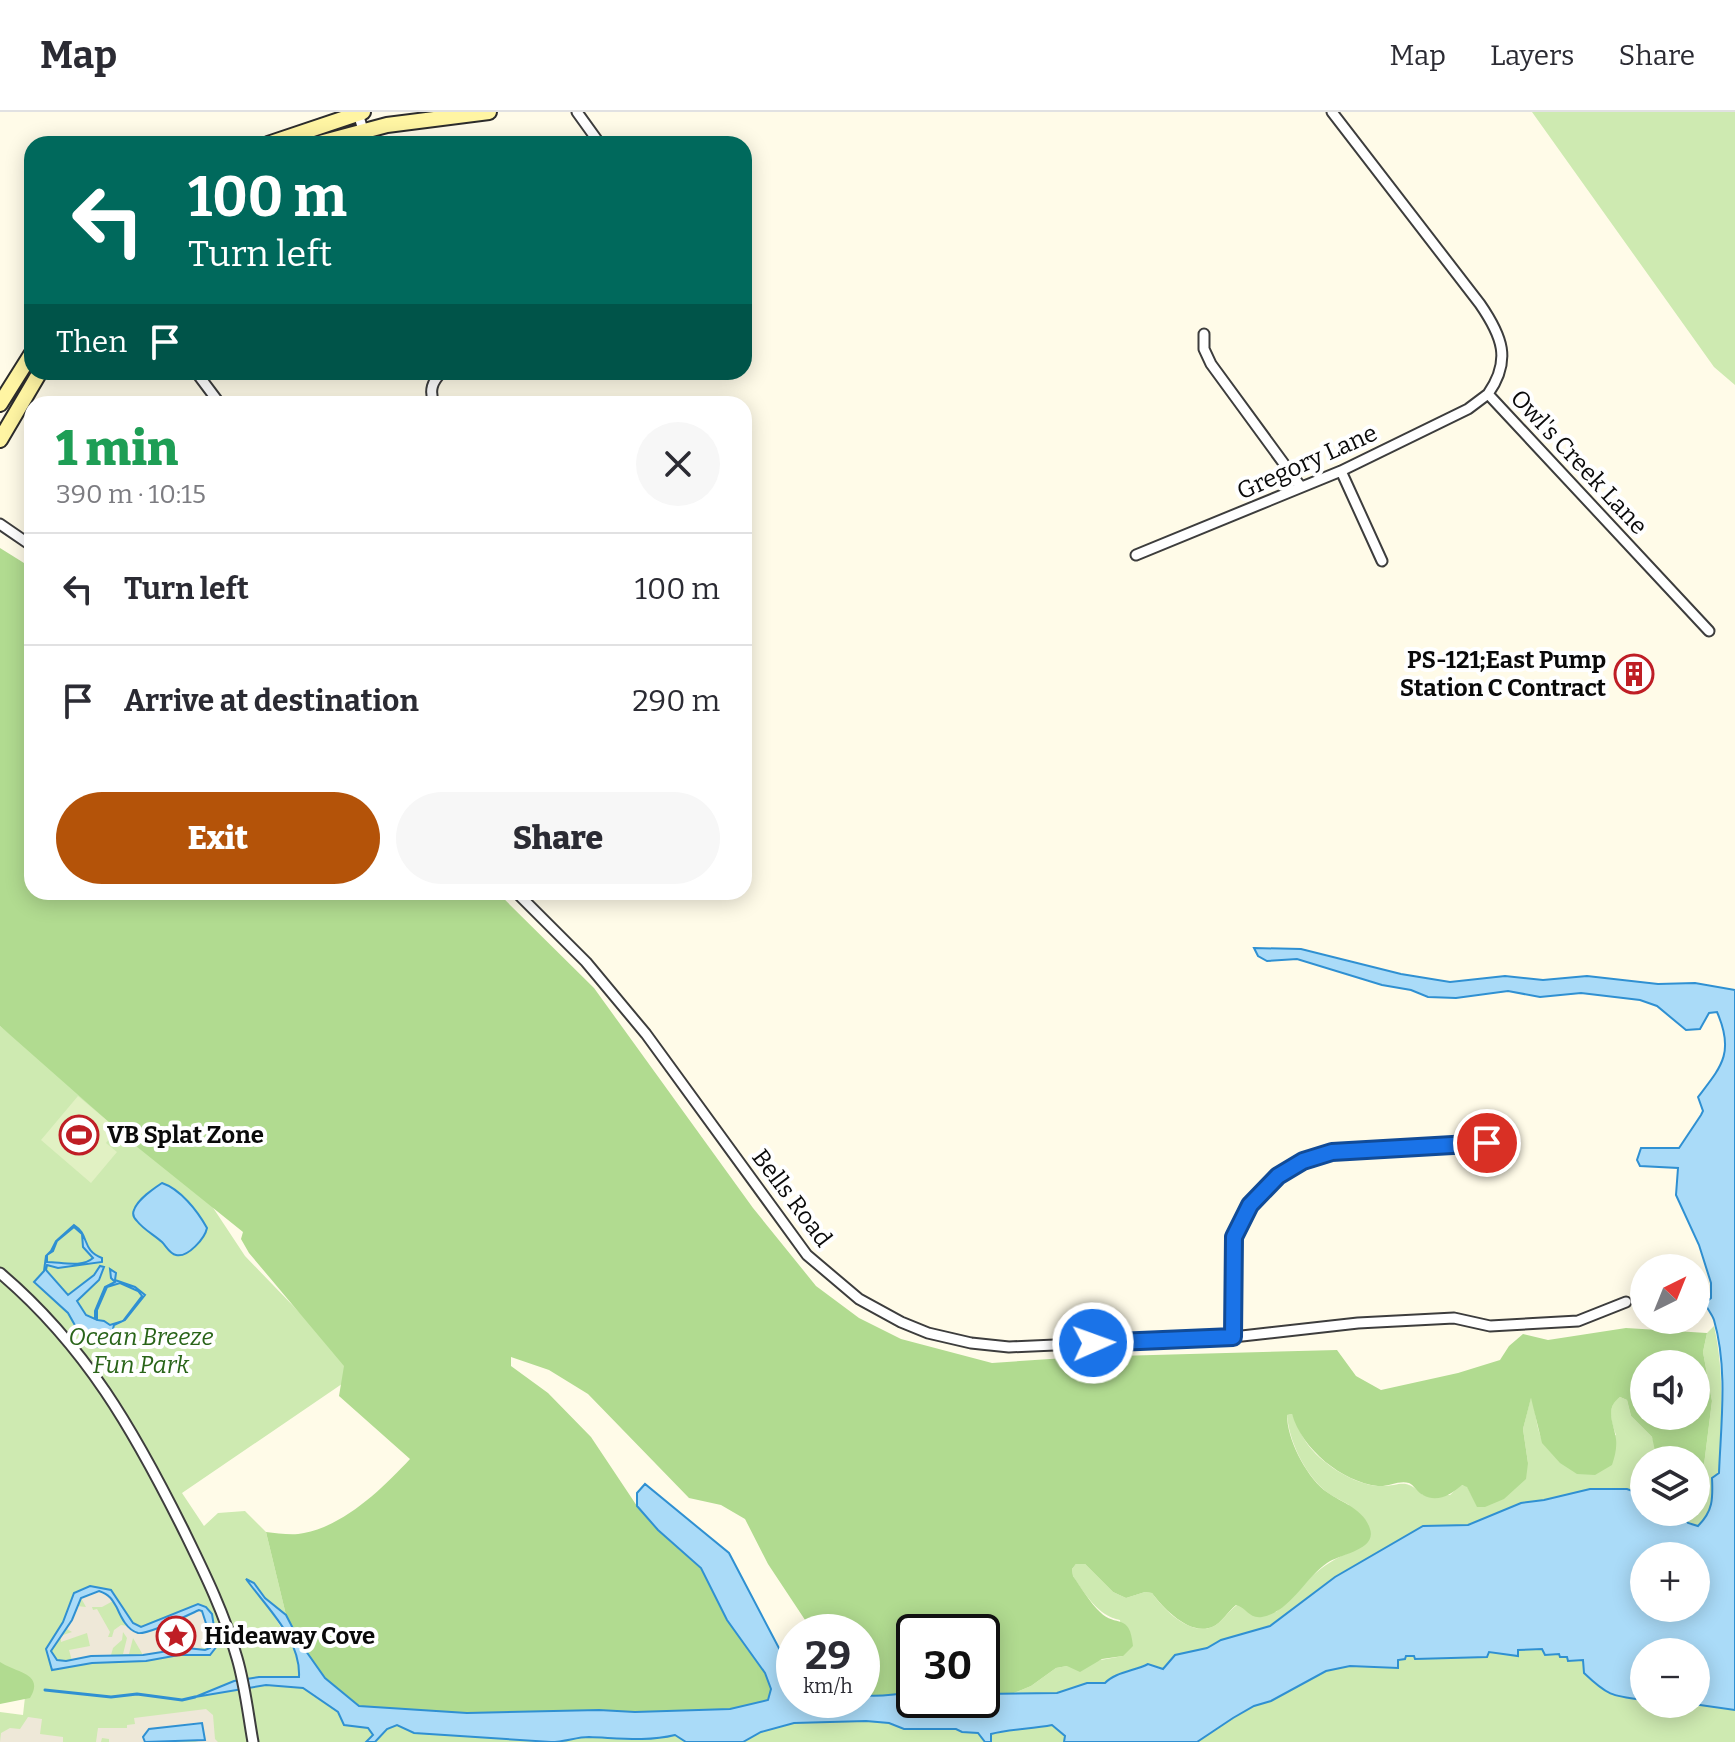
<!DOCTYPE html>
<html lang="en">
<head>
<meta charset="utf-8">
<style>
  body { margin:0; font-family:Bitter,serif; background:#f7f7f7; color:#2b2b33; height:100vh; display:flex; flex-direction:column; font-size:30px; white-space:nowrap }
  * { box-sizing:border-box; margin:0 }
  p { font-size:26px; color:#7c7c81 }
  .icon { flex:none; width:44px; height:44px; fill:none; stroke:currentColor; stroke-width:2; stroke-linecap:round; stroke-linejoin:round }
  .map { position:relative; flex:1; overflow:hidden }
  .sheet { position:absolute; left:24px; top:284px; width:728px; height:504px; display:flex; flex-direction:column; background:#fff; border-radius:24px; box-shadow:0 4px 20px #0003 }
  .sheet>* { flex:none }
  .hud { position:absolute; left:24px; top:24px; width:728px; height:244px; border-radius:24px; box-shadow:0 4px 20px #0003; background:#00695c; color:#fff; overflow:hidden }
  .needle { width:52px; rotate:43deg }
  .controls { position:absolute; left:1630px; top:1142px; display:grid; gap:16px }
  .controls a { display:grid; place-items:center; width:80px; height:80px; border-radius:50%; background:#fff; box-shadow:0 4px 20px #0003; font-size:40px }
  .speed { position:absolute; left:776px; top:1502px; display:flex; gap:16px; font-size:40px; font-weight:700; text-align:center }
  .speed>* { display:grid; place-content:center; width:104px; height:104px; border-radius:50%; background:#fff; box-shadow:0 4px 20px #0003; line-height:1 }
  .speed small { font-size:20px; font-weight:400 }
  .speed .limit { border:4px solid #111; border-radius:12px; background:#fff; color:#111 }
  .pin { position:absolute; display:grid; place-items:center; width:68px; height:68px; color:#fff; margin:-34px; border:4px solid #fff; border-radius:50%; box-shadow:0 2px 8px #0007 }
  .me { position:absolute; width:88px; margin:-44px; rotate:88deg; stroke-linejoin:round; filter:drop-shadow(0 0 6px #0008) }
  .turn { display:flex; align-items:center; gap:28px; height:168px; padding:0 32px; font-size:36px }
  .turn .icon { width:104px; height:104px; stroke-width:2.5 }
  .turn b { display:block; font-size:56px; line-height:68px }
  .then { display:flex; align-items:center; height:76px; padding:0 32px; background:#0003; gap:16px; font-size:30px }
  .round { display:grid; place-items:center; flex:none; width:84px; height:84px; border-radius:42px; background:#f7f7f7 }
  .summary { display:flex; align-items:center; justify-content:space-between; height:136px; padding:0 32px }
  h1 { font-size:48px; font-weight:800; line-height:60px; color:#1e9e55 }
  .action { display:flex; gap:16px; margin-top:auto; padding:16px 32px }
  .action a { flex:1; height:92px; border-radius:48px; background:#b45309; color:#fff; font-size:32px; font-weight:800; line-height:92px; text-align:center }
  .action a+a { background:#f7f7f7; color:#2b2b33 }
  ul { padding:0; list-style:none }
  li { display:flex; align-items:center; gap:24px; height:112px; padding:0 32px; border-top:2px solid #e1e1e2 }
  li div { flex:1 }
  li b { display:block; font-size:30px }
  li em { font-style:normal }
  header { display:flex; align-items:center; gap:48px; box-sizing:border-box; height:112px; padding:0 40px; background:#fff; border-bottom:2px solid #e1e1e2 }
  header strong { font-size:38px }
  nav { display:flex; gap:44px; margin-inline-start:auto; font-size:28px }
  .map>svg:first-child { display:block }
  .green { fill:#ceeab1; fill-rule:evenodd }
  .forest { fill:#b1db90; fill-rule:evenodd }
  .pitch { fill:#e1f1c3 }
  .plaza { fill:#eee8d8 }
  .water { fill:#aadbf8; stroke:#2f90d2; stroke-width:2; fill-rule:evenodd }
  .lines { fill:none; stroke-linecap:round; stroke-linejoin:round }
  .stream { stroke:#2f90d2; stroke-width:3 }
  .street-casing { stroke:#3d3d3d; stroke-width:13 }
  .secondary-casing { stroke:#2c2c2c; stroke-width:18 }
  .street { stroke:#fff; stroke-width:9 }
  .secondary { stroke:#fff5a3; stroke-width:14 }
  .route-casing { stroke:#114b97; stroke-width:20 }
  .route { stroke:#1a73e8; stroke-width:14 }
  .labels { text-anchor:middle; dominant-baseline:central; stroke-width:8; stroke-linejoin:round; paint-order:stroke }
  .street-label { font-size:24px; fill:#0a0a0a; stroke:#fff }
  .poi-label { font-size:24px; font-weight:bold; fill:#0a0a0a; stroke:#fff; text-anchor:start }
  .park-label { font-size:24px; font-style:italic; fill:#296419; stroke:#fff }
</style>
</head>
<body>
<header>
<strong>Map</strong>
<nav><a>Map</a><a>Layers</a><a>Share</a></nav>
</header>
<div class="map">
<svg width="1735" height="1630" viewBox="0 0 1735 1630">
  <rect width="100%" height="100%" fill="#fffbe8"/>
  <!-- green -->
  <path class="green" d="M1532 0H1735V273L1714 255Z
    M0 914 200 1076 245 1144 358 1261 182 1381 204 1414 218 1401 245 1399 266 1420 286 1503 265 1486 254 1471 328 1593 338 1600 345 1613 387 1617 397 1613 409 1619 754 1624C789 1605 849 1607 889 1611L1128 1587 1519 1415 1735 1432V1630H0V1600L23 1603 25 1585 0 1556ZM1644 1444H1696V1496H1644ZM1644 1540H1696V1592H1644Z
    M1714 1214C1725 1262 1721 1312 1719 1361L1712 1366C1713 1387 1713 1399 1698 1414L1688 1411 1679 1400H1696V1372L1702 1369 1712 1289 1703 1240 1707 1221Z
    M1531 1285C1538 1304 1535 1324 1550 1339L1616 1323C1611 1309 1606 1295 1620 1285L1627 1288 1631 1304 1652 1325 1655 1333 1657 1348H1644V1383L1627 1377H1590L1544 1388 1521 1391 1468 1413 1423 1414 1335 1465 1270 1514 1221 1528 1207 1536 1175 1543 1163 1557 1148 1552C1135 1559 1115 1560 1106 1571H1087L1057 1581 1009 1583 1031 1574 1056 1556 1123 1544 1120 1508C1098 1504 1085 1482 1073 1464L1072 1457 1076 1452H1085L1113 1480 1126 1486 1145 1480 1152 1481C1164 1498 1190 1524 1212 1515 1222 1511 1228 1499 1237 1493L1276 1500C1303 1474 1317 1453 1353 1439L1349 1393C1341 1388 1329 1383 1322 1376 1303 1358 1289 1328 1287 1303L1292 1302C1297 1311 1300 1321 1306 1330 1320 1351 1353 1372 1378 1374 1402 1375 1403 1364 1423 1383H1450L1461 1373 1467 1374 1471 1382 1528 1351 1523 1317Z"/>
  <!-- forest -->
  <path class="forest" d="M0 436 32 456V780H497L594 876 753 1096 816 1174 859 1206 901 1227 992 1251 1080 1245 1337 1238 1356 1264 1381 1278 1458 1261 1500 1248 1509 1234 1523 1222 1548 1228 1626 1216 1707 1221 1703 1240 1712 1289 1702 1369 1696 1372V1348H1657L1652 1325 1631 1304 1627 1288 1620 1285C1604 1297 1614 1311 1616 1327 1617 1336 1615 1344 1612 1353L1595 1363 1577 1362 1560 1351 1542 1331 1531 1286 1523 1317 1528 1351 1526 1367 1504 1387 1485 1395H1477L1467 1375 1462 1373C1451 1383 1437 1391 1423 1383 1417 1380 1414 1373 1409 1371 1399 1368 1388 1375 1378 1374 1342 1370 1302 1337 1292 1302L1287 1303C1287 1327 1305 1362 1324 1378 1339 1390 1364 1396 1370 1417 1377 1438 1340 1442 1327 1451 1305 1466 1290 1500 1262 1505 1249 1507 1247 1496 1236 1493 1228 1499 1222 1511 1212 1515 1190 1524 1164 1497 1152 1481L1145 1480 1126 1486 1113 1480 1085 1452H1076L1072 1457 1073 1464C1080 1474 1091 1492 1100 1500 1116 1516 1130 1500 1133 1534L1123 1544 1102 1547 1080 1560 1067 1554 1056 1556 1031 1574 1009 1583 982 1582V1520H914V1581L877 1585 862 1583V1520H813L768 1452 745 1407 721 1393 689 1386 588 1282 549 1258 511 1245V1254L548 1281 591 1325 637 1394 658 1418 701 1456 727 1508 765 1561 771 1577 768 1588 730 1597 635 1600 599 1598 467 1601 359 1594 325 1566 301 1532 286 1503 266 1420C278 1421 292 1424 304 1421 345 1413 382 1377 410 1347L339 1284 344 1254 249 1141 241 1127 243 1120 136 1034 0 914ZM1644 1252H1696V1304H1644Z
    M0 1550C16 1561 45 1561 30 1586L0 1592Z"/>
  <!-- pitch -->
  <path class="pitch" d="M78 984 117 1017 106 1031 117 1040 91 1071 41 1028Z"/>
  <!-- plaza -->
  <path class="plaza" d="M99 1479 110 1484 113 1489 102 1495H92L93 1498 97 1497 110 1520 108 1525H112L114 1518 121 1513 128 1514 140 1521 184 1507 199 1498 206 1505V1517L211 1527 210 1536H187L143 1543 133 1526 129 1542H123L127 1526 123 1520 122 1528 113 1536 111 1543 72 1549 69 1538 90 1534 87 1521 61 1530V1526L63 1523 72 1520 67 1517 77 1494 86 1495 81 1486Z
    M206 1597 213 1603 215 1627 218 1630H195L205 1627 201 1611 149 1617 143 1625 145 1630H109V1627L102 1626 101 1630H96L98 1616H127V1613L135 1612 134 1606Z
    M28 1605 42 1607 40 1622 63 1625V1630H0L1 1621 10 1616 20 1617Z"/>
  <!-- water -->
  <path class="water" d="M1254 836 1301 837 1401 862 1450 870 1505 864 1543 868 1587 864 1658 872 1695 871 1735 878V1598L1693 1592H1696V1540H1644V1588C1612 1584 1608 1584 1584 1561L1583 1548 1568 1549 1567 1545H1560L1559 1542 1545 1543 1542 1537 1518 1538V1544L1489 1540 1487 1545 1415 1547 1414 1544H1406L1405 1547 1398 1548V1556L1350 1554 1326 1559 1271 1589 1254 1594 1233 1606 1197 1630H1064L1065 1624 1052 1613C1032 1617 1008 1617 991 1622V1630H985L978 1621 962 1620 956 1617H904L889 1611 866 1609 794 1611 761 1620 743 1630H686L675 1623C647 1630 618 1626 589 1625 576 1625 565 1630 551 1630L414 1621 397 1613 387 1617 375 1630H366L373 1623 368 1616 344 1613 338 1600 303 1576 266 1573 195 1585 234 1569 259 1565H299C301 1527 267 1496 246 1467L254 1471 265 1486 286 1503 301 1532 325 1566 359 1594 467 1601 599 1598 635 1600 730 1597 768 1588 771 1577 765 1561 727 1508 701 1456 658 1418 637 1394V1381L645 1372 729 1441 781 1540 794 1571V1588H862V1583C880 1586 896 1581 914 1581V1588H982V1582L1057 1581 1087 1571H1105C1115 1560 1135 1559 1148 1552L1163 1557 1175 1543 1207 1536 1221 1528 1270 1514 1335 1465 1423 1414 1468 1413 1521 1391 1544 1388 1590 1377H1627L1644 1383V1400H1679L1688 1411 1698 1414C1713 1399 1713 1387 1712 1366L1719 1361C1721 1311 1728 1256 1714 1208 1712 1202 1707 1197 1705 1191L1711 1186V1171L1699 1133 1676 1083 1678 1056 1640 1054 1637 1048 1641 1036H1679L1701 1003 1703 999 1698 985C1721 955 1735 941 1717 900L1709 901 1700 917 1686 918 1657 894 1640 888 1581 881 1540 885 1508 879 1456 886 1428 885 1411 878 1382 873 1297 847 1267 849 1258 844ZM1644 1444H1696V1496H1644Z
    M162 1071C180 1077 197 1098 207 1116 205 1126 188 1146 176 1143 170 1142 166 1134 162 1130 154 1123 143 1117 137 1109 134 1106 132 1102 134 1098 138 1087 153 1077 162 1071Z
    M74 1113C90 1123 81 1138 102 1146V1150L58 1156 47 1153 46 1158 68 1183 94 1163 100 1154 104 1155 99 1168 77 1189 86 1203 95 1207V1199L105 1175 115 1170 111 1166 110 1157 116 1161 115 1168 135 1175 145 1183 125 1208 114 1213 111 1225 98 1235 81 1224 68 1201 34 1170 44 1159 46 1144 51 1139 56 1129ZM74 1115 82 1122 83 1135 93 1146C82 1156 61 1150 47 1150V1143L53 1139 57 1129ZM120 1171 138 1179 142 1184 123 1209 110 1213 104 1209 97 1208V1198L107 1175Z
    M90 1474 111 1478 133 1511 141 1515 198 1492 206 1495 212 1502 217 1534 210 1543H179L146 1549 92 1551 52 1558 46 1537 63 1510 74 1481ZM99 1479C110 1483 112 1487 117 1496 121 1505 127 1518 138 1521 148 1523 188 1503 199 1498L202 1499 211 1527 210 1536 205 1538 187 1536 143 1543 91 1544 66 1549 57 1548 51 1539 72 1508 81 1486Z
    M202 1611 205 1628 145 1630 143 1625 149 1617Z"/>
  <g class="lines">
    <!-- stream -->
    <path class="stream" d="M45 1578 111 1585 137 1582 182 1588 195 1585"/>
    <!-- street casing -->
    <g class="street-casing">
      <path id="street" d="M577 0 600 32
        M1332 0 1480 192C1502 224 1512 248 1488 282L1709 519
        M358 1 367 32
        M1204 222V237L1211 252 1301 375
        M196 260 220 292
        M434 292C429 278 432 270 442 260
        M1341 359 1382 449
        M0 412 32 434
        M1136 443 1341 359 1468 297 1488 282
        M516 780 586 850 646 922 807 1143 859 1187 901 1210 928 1221 971 1231 1009 1235 1233 1225 1358 1211 1454 1206 1490 1214 1578 1209 1626 1190
        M0 1161C86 1234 134 1319 183 1417 204 1460 224 1500 237 1546 245 1573 248 1602 253 1630
        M1233 1225 1234 1125 1242 1107 1259 1082 1278 1064 1303 1049 1332 1040 1514 1030"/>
    </g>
    <!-- secondary casing -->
    <g class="secondary-casing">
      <path id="secondary" d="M268 32 363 0
        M316 32 387 13 489 0
        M0 292 32 241
        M0 328 40 260"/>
    </g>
    <!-- street -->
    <use href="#street" class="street"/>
    <!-- secondary -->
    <use href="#secondary" class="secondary"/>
  </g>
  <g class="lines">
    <!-- route casing -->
    <g class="route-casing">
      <path id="route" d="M1093 1231 1233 1225 1234 1125 1250 1093 1278 1064 1303 1049 1332 1040 1487 1031"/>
    </g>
    <!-- route -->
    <use href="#route" class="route"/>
  </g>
  <!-- icons -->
  <defs>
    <g id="building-ring" transform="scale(2)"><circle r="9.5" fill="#fff" stroke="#bf1e25" stroke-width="1.5"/><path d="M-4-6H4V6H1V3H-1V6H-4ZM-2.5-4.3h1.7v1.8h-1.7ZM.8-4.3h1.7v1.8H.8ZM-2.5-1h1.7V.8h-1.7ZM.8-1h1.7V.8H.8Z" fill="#bf1e25"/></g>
    <g id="stadium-ring" transform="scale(2)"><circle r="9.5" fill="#fff" stroke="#bf1e25" stroke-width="1.5"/><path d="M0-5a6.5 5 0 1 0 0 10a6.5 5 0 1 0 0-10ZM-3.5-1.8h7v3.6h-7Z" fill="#bf1e25"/></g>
    <g id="sight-ring" transform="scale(2)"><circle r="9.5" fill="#fff" stroke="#bf1e25" stroke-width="1.5"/><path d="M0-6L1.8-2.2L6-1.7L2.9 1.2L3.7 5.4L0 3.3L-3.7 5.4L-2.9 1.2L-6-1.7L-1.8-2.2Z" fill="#bf1e25"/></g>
  </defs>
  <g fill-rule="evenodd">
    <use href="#building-ring" x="1634" y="562"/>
    <use href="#stadium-ring" x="79" y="1023"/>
    <use href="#sight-ring" x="176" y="1524"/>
  </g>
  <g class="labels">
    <!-- street labels -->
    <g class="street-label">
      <text transform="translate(1307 350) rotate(-24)">Gregory Lane</text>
      <text transform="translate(1579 350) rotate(47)">Owl's Creek Lane</text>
      <text transform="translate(792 1086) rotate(53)">Bells Road</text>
    </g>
    <!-- poi labels -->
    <g class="poi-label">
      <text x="1606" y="548" text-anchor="end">PS-121;East Pump<tspan x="1606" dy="28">Station C Contract</tspan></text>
      <text x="107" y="1023">VB Splat Zone</text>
      <text x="204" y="1524">Hideaway Cove</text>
    </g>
    <!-- park labels -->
    <g class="park-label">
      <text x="141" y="1225">Ocean Breeze<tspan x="141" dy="28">Fun Park</tspan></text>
    </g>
  </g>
</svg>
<div class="controls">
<a><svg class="needle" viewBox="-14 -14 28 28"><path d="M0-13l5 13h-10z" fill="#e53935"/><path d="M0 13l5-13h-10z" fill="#7c7c81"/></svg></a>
<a><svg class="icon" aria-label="sound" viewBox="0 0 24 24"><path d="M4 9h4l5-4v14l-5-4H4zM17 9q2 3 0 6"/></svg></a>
<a><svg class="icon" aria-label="layers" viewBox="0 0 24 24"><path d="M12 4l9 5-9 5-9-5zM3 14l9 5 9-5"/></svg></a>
<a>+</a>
<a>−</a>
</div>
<div class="speed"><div>29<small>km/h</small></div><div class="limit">30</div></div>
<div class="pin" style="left:1487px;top:1031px;background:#d93025"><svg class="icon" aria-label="arrive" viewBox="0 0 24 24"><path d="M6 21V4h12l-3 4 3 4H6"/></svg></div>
<svg class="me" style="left:1093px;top:1231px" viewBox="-20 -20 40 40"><circle r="17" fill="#1a73e8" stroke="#fff" stroke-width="3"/><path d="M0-11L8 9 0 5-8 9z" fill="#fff"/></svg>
<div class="hud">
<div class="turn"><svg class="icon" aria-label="left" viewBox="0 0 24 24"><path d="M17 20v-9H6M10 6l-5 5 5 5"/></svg><div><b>100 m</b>Turn left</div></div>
<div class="then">Then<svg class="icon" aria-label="arrive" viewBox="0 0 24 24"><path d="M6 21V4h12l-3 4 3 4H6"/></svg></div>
</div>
<section class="sheet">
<div class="summary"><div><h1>1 min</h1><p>390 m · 10:15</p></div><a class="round"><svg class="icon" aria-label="close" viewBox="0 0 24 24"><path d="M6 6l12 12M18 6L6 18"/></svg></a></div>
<ul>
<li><svg class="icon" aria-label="left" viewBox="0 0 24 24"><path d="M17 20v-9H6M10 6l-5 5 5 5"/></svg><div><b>Turn left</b></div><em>100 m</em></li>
<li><svg class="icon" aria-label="arrive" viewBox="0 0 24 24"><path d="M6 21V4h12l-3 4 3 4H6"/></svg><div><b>Arrive at destination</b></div><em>290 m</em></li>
</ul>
<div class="action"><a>Exit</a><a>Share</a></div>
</section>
</div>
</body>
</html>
